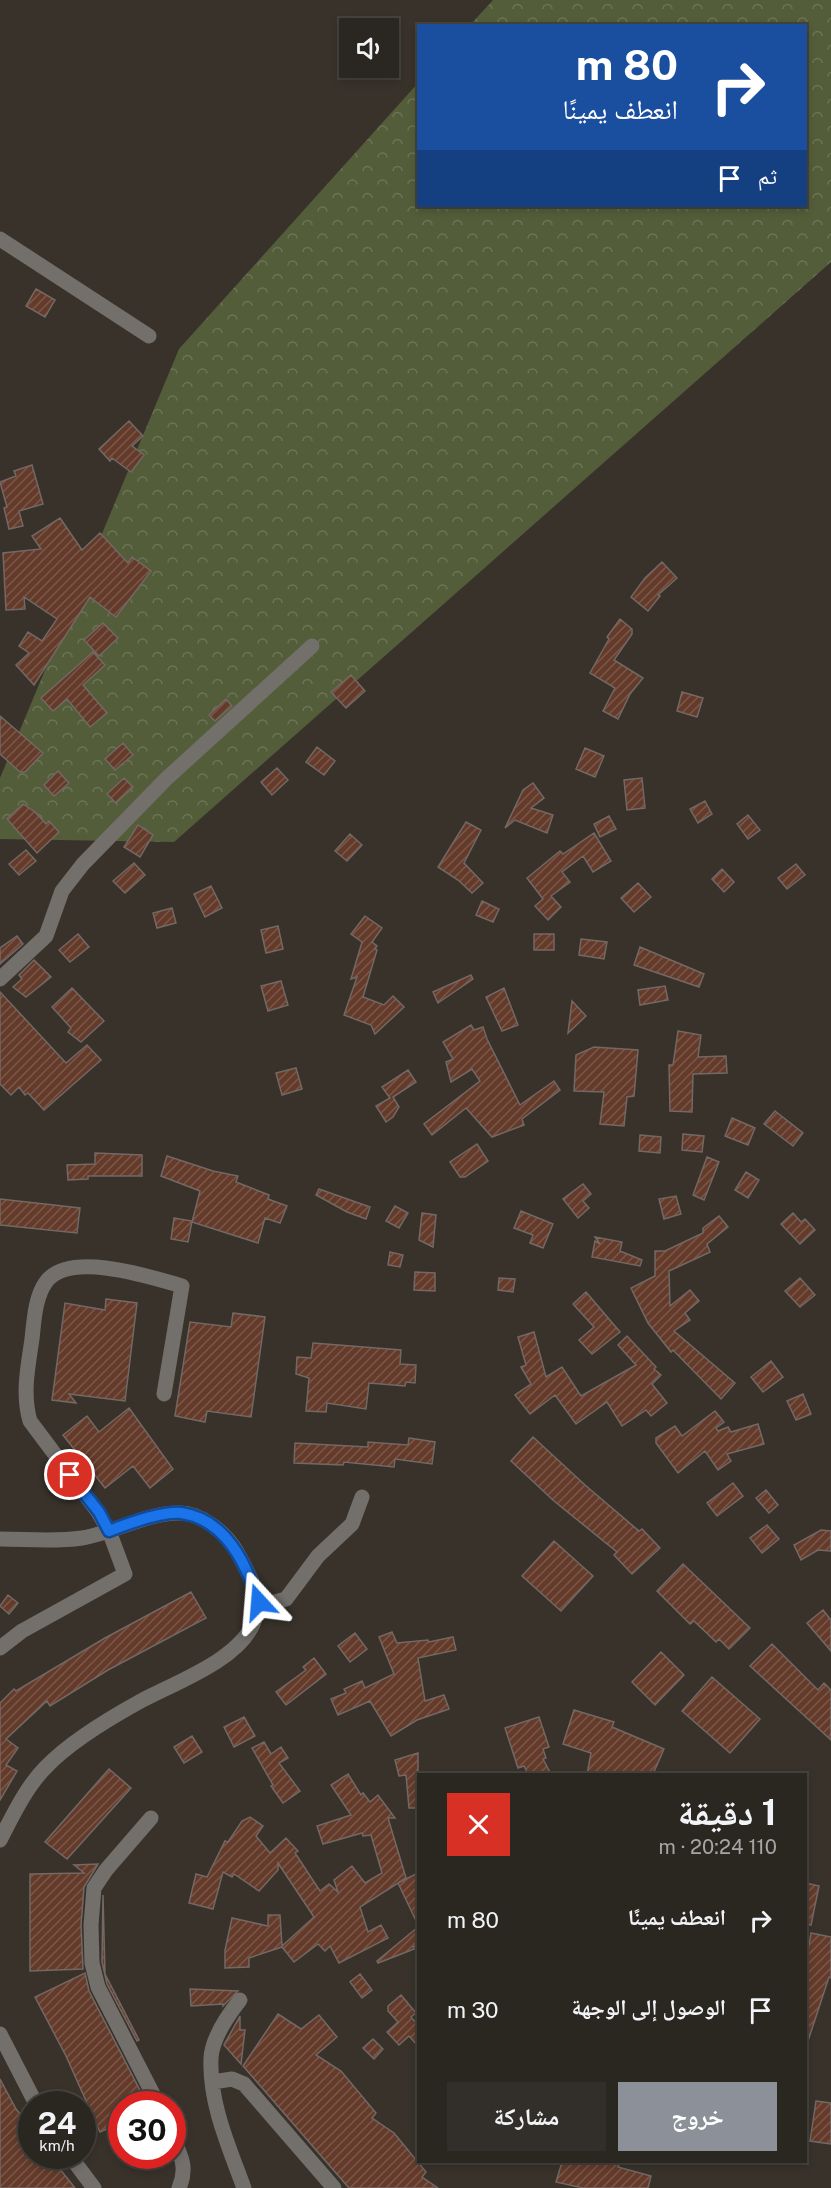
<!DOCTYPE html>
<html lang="ar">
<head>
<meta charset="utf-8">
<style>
  body { margin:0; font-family:"Public Sans","Noto Naskh Arabic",sans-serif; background:#322e29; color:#f1f3f6; direction:rtl; height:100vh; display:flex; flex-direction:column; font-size:22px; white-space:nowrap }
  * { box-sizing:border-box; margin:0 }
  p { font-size:20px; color:#a5a5a5 }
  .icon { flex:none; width:33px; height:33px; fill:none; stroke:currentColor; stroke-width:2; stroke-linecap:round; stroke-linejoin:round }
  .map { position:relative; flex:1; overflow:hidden; direction:ltr }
  .details { position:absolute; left:417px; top:1773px; width:390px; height:390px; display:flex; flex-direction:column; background:#2a2620; border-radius:0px; box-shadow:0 3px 9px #0003,0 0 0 2px #46433e; direction:rtl }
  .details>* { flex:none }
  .top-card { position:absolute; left:417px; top:24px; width:390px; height:183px; border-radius:0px; box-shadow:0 3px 9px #0003,0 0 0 2px #46433e; direction:rtl; background:#1a4fa0; color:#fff; overflow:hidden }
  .fabs { position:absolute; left:339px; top:18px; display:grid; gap:12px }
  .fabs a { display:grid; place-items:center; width:60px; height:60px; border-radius:0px; background:#2a2620; box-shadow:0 3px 9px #0003,0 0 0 2px #46433e; font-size:30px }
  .speed { position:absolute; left:18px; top:2091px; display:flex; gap:12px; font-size:30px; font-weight:700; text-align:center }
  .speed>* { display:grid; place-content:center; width:78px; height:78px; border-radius:50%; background:#2a2620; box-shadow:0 3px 9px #0003,0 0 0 2px #46433e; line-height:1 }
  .speed small { font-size:15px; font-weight:400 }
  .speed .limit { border:9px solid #d22; background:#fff; color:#111 }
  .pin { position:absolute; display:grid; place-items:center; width:51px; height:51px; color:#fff; margin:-26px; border:3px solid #fff; border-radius:50%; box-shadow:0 2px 6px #0007 }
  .me { position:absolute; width:66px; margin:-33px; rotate:341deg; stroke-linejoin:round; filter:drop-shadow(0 0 4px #0008) }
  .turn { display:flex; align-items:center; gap:21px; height:126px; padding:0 30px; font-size:27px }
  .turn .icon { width:78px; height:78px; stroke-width:2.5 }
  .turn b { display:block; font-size:42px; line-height:51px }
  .then { display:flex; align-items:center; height:57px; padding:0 30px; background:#0003; gap:12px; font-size:22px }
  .round { display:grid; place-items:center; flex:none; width:63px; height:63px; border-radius:0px; background:#322e29 }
  .summary { display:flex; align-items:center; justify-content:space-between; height:102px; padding:0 30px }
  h1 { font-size:36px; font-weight:700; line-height:45px }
  .primary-button { display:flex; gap:12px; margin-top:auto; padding:12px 30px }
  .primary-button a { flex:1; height:69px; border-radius:0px; background:#8c9099; color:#fff; font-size:24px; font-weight:700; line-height:69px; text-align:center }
  .primary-button a+a { background:#322e29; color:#f1f3f6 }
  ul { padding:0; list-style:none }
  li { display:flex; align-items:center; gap:18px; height:90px; padding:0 30px }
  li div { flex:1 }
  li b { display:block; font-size:22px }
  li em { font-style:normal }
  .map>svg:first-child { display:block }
  .forest { fill:url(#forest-crowns) }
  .building { fill:url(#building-hatch); stroke:#736864; stroke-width:1.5 }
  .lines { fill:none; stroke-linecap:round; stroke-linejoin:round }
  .minor { stroke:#73706c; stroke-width:15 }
  .route-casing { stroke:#114b97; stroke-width:15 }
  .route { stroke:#1a73e8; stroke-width:10 }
</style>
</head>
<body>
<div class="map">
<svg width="831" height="2188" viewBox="0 0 831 2188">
  <defs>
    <pattern id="forest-crowns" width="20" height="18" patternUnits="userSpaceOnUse" patternTransform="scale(1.5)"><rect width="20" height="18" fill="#535d39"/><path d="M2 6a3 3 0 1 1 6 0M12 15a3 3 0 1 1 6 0" fill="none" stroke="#6c7456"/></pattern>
    <pattern id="building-hatch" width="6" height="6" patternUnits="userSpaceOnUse" patternTransform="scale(1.5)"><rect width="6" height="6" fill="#643b2a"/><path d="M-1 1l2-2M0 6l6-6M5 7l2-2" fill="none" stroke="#7a5749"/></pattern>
  </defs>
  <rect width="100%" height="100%" fill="#38322b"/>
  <!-- forest -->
  <path class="forest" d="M493 0H831V262L174 842 0 839V778L179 349 418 83V206H806V26L470 25Z"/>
  <!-- building -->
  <path class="building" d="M36 289 55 300 45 317 26 306Z
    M129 421 143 436 132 446 144 455 131 472 112 458 110 461 99 449Z
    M32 465 43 504 19 511 23 526 9 529 4 508 7 507 0 482 16 476 14 471Z
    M60 518 82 550 100 533 128 563 132 557 151 571 116 617 90 597 34 685 16 665 29 653 19 646 28 632 42 641 57 619 24 597 25 609 6 610 3 553 41 549 32 536Z
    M662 562 677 578 658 595 660 596 648 611 631 597 645 578Z
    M620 619 632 629V634L614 660 643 678 630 694 618 719 603 711 615 688 590 673 609 639 607 637Z
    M103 623 118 638 99 656 84 640Z
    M93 652 105 665 83 685 107 713 90 727 67 699 53 711 41 698Z
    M351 675 365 691 346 708 331 692Z
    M682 692 703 698 697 717 677 711Z
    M226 699 232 706 215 721 209 715Z
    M0 716 43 753 25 772H20L0 754Z
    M123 743 133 755 115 770 105 759Z
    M317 747 335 761 324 775 306 762Z
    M585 748 604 756 595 777 576 769Z
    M277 768 288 780 272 795 261 782Z
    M58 771 69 783 54 796 44 785Z
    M124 778 133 787 116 803 107 794Z
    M642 778 645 808 627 810 624 780Z
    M533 783 544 798 531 808 553 815 547 833 515 820 505 828 523 790Z
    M705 801 712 814 698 823 690 809Z
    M23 804 35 812 46 824 49 821 59 832 37 853 7 819Z
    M748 815 760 830 748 839 737 824Z
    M609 816 616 829 600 837 594 824Z
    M466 822 481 830 464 863 483 883 472 893 458 880 438 867Z
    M138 825 153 835 140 857 124 847Z
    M594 833 611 861 593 872 583 856 562 872 570 882 551 896 561 907 548 920 535 906 543 899 527 878 560 851 563 854Z
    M350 834 362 845 347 861 335 851Z
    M26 850 36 861 19 875 9 864Z
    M134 863 145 875 125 893 113 881Z
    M796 864 805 875 787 889 778 878Z
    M722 869 734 882 724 892 712 879Z
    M638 883 651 897 634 912 621 898Z
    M211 886 222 908 205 917 194 894Z
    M482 901 499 909 493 922 476 915Z
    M172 908 176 923 157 928 153 913Z
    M365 916 382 928 372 942 377 946 375 949 377 950 363 997 384 1005 393 996 404 1007 375 1034 371 1025 344 1015 357 977 351 979 362 942 351 934Z
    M278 926 283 949 266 953 261 930Z
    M78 934 89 947 70 962 59 950Z
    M534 934H554V950H534Z
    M17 936 23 944 0 964V948Z
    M581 939 607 942 604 959 579 955Z
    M640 947 704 974 699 987 634 965Z
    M34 960 51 977 26 997 13 987 22 979 19 975Z
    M471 975 473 979 438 1003 433 992Z
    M281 981 288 1005 268 1011 261 986Z
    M665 986 668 1000 640 1005 638 990Z
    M72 988 104 1021 81 1042 68 1032 71 1028 52 1007Z
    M504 988 518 1025 502 1031 486 997Z
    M0 992 66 1063 87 1045 101 1060 44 1110 28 1093 25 1095 19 1087 11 1095 0 1084Z
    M572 1001 586 1016 568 1033Z
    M471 1025 474 1030 483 1027 487 1039 520 1105 554 1081 560 1090 522 1119 524 1125 492 1137 466 1108 432 1135 424 1124 480 1081 472 1069 451 1082 446 1062 453 1059 443 1042Z
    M678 1031 701 1035 698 1057 726 1056 727 1073 693 1074 692 1112 670 1111 669 1065H673Z
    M594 1047 638 1050 634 1096 627 1097 624 1126 600 1124 604 1092 574 1091 576 1055Z
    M296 1068 302 1089 282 1095 276 1073Z
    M408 1070 416 1082 393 1097 399 1107 393 1117 386 1122 376 1106 390 1098 382 1087Z
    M775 1111 803 1133 793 1146 764 1124Z
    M732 1118 755 1128 748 1145 725 1136Z
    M683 1134 704 1136 702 1152 682 1150Z
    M640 1135 661 1137 660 1153 639 1151Z
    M477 1144 488 1161 465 1177H460L450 1162Z
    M95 1153 142 1155V1176H88V1179L68 1180 67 1165 95 1164Z
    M167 1156 213 1171 238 1176 236 1182 269 1195 268 1199 287 1206 280 1223 265 1218 258 1243 192 1222 200 1191 161 1176Z
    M707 1157 719 1162 704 1200 693 1195Z
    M746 1172 759 1180 748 1198 735 1190Z
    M583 1184 591 1194 583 1201 589 1208 578 1218 563 1199Z
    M319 1189 370 1207 366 1219 347 1212 316 1195Z
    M676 1196 681 1214 664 1219 659 1199Z
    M0 1199 80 1208 77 1233 0 1225Z
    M395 1206 408 1213 399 1228 386 1221Z
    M521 1211 553 1224 543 1248 530 1243 533 1235 514 1228Z
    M422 1213 436 1215 433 1247 419 1240Z
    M793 1213 801 1222 805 1219 815 1230 800 1244 781 1224Z
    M719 1216 728 1227 707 1244 710 1252 669 1271 670 1306 690 1290 699 1301 685 1313 690 1320 674 1331 735 1383 721 1399 673 1350 671 1352 648 1323 631 1288 655 1276V1251H665L703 1233V1228Z
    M174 1218 192 1221 188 1242 171 1239Z
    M595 1237 622 1242 620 1251 642 1260 640 1266 592 1257 595 1241 600 1244Z
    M390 1252 403 1255 400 1267 388 1265Z
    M415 1272 435 1273V1291L414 1290Z
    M499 1278 515 1279 513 1292 498 1290Z
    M800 1278 815 1295 800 1307 785 1291Z
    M586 1292 620 1332 592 1354 579 1340 594 1327 573 1304Z
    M106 1299 137 1303 125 1401 69 1394 76 1403 52 1400 65 1303 105 1310Z
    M233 1313 265 1317 251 1417 207 1411 205 1422 175 1416 190 1322 231 1327Z
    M534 1332 546 1377 562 1367 581 1396 636 1365 618 1345 627 1336 656 1367 654 1369 661 1375 652 1384 667 1403 651 1416 646 1410 622 1426 607 1402 576 1424 555 1395 530 1414 515 1395 531 1384 521 1367 526 1365 518 1337Z
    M313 1343 401 1350 400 1364 416 1365 415 1383 406 1382 405 1386 369 1383 366 1409 327 1403 326 1412 306 1411 309 1378 296 1374 297 1357 311 1358Z
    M771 1361 783 1377 763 1392 751 1377Z
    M803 1394 811 1414 796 1420 787 1401Z
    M129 1408 173 1469 150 1488 133 1466 105 1488 63 1435 87 1416 99 1432Z
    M715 1411 724 1422 716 1428 718 1431 728 1427 731 1432 758 1424 764 1444 727 1454 731 1461 718 1470 705 1451 678 1473 656 1443V1438L675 1426 682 1436Z
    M533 1437 585 1485 639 1531 642 1529 660 1548 632 1574 614 1555 617 1552 554 1501 511 1461Z
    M409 1438 435 1442 432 1464 395 1459 394 1467 344 1462 343 1465 294 1463 295 1443 368 1447V1442L408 1445Z
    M733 1483 743 1496 717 1516 707 1503Z
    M766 1490 778 1505 769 1513 756 1498Z
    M767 1525 779 1539 762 1553 750 1538Z
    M821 1530 831 1531V1551L818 1550 801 1560 794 1545Z
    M554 1541 593 1576 561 1611 522 1576Z
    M683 1564 750 1628 729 1649 719 1639 716 1642 694 1621 690 1624 657 1591Z
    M191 1592 206 1618 108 1670 50 1706 47 1701 6 1739 18 1748 6 1765 17 1771 0 1800V1703L14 1689 16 1691 105 1638Z
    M8 1595 18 1603 9 1614 0 1606Z
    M823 1610 831 1620V1651L807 1623Z
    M392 1632 397 1643 428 1640 429 1642 453 1637 456 1650 418 1658 425 1701 444 1695 449 1709 417 1720 391 1736 370 1701 338 1715 331 1699 346 1693 344 1689 362 1681 365 1688 394 1674 379 1637Z
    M355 1633 367 1649 350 1662 338 1646Z
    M772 1644 818 1690 824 1683 831 1690V1740L750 1666Z
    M661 1652 684 1675 655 1705 632 1682Z
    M314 1658 326 1674 286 1705 276 1692 306 1670 303 1667Z
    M712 1677 760 1719 730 1753 682 1711Z
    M574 1710 614 1722 612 1727 664 1749 653 1774H587L591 1753 563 1744Z
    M244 1717 255 1736 234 1747 224 1727Z
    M539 1717 549 1747 543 1749 546 1758 543 1759 551 1774H528L524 1766 518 1768 505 1728Z
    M192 1736 202 1752 184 1763 174 1747Z
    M264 1742 271 1754 281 1747 288 1758 279 1763 300 1791 283 1803 271 1786 273 1785 252 1748Z
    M418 1753V1808H409L406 1775 399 1776 395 1760Z
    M109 1769 131 1788 67 1859 45 1842Z
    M348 1774 361 1795 363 1793 370 1802 378 1795 395 1818H388L406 1878 398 1883 418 1873V1925L398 1883 360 1907 368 1932 381 1925 388 1938 339 1963 330 1946 325 1951 318 1944 294 1962 282 1947 249 1958V1967L225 1968V1950L232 1918 268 1926V1915H280L282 1946 314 1917 278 1863V1870L259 1891 234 1874 232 1877 223 1872 213 1909 189 1903 196 1874 207 1877 225 1841 228 1842 242 1821 250 1817 263 1826 256 1836 270 1853 286 1838 298 1851 295 1853 320 1891 329 1884 338 1892 334 1880 352 1866 365 1883 382 1873 371 1835 363 1836 362 1833 323 1844 317 1826 351 1815 331 1785Z
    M98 1864 84 1887 81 1925 83 1969 30 1971V1874L84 1873 74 1865Z
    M806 1883 819 1886 811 1925 806 1924Z
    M103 1895 105 1974 139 2040 137 2041 107 1984 102 1962Z
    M418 1927V1945L413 1947 414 1949 378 1963 377 1961Z
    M811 1933 831 1937V1978L829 1977 808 2041 806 2040V1962Z
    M85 1973 89 1991 147 2104H122V2122L100 2132 66 2056 35 1997Z
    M360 1974 372 1990 362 1998 350 1982Z
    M190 1989 238 1991 223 2006V2004L191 2006Z
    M401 1995 416 2013 411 2017 418 2025V2046L409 2036 399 2045 387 2032 398 2022 388 2011V2006Z
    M278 2014 301 2029 319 2015 337 2037 316 2055 341 2071 376 2113 372 2118 394 2133 426 2172 422 2177 438 2188H349L243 2066Z
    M240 2016V2030H245L241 2064 224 2045Z
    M373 2039 383 2049 374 2059 363 2048Z
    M0 2079 16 2109 32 2128V2156H60L61 2160 56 2164 75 2188H0Z
    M816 2101 831 2103V2144L810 2141Z
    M562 2162H620L618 2167 651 2176 648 2188H583L556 2182Z"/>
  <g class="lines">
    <!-- minor -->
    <path class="minor" d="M0 239 149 336
      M0 979 46 936 62 891 83 864 166 779 312 646
      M0 1539C27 1539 55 1542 82 1538 114 1533 145 1513 179 1513 202 1513 226 1533 237 1552 249 1574 264 1598 253 1624 237 1661 174 1683 139 1702 110 1718 69 1743 46 1767 26 1787 13 1815 0 1840
      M257 1607 286 1599 318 1556 352 1524 362 1497
      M0 1648 22 1631 125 1574 109 1531 98 1512 30 1421C22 1393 28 1367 32 1339 34 1321 35 1297 46 1282 69 1250 151 1277 182 1286L164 1394
      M151 1818 106 1870 94 1888 91 1925 92 1963 98 1987 158 2104
      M240 2000C228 2015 212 2039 211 2058 209 2103 229 2147 244 2188
      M0 2034 36 2104
      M213 2082 232 2079 244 2084 334 2188
      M172 2136C181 2155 188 2168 179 2188
      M70 2156 94 2188"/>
  </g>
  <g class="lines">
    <!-- route casing -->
    <g class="route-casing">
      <path id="route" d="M70 1475 99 1512 109 1531C127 1524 161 1511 181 1513 226 1519 246 1564 259 1602"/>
    </g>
    <!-- route -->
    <use href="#route" class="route"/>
  </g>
</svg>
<div class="fabs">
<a><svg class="icon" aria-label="sound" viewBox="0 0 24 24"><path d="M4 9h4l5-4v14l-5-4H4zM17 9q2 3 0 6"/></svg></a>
</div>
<div class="speed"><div>24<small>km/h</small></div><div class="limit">30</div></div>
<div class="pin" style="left:70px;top:1475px;background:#d93025"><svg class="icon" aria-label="arrive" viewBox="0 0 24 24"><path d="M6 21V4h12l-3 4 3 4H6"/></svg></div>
<svg class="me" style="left:259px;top:1602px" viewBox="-20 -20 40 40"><path d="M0-17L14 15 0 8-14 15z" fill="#1a73e8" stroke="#fff" stroke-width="4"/></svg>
<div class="top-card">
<div class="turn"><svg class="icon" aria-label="right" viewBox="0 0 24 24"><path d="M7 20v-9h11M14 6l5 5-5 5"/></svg><div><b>80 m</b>انعطف يمينًا</div></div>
<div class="then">ثم<svg class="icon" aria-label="arrive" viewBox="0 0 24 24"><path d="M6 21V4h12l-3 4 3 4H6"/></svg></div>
</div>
<section class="details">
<div class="summary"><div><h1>1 دقيقة</h1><p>110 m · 20:24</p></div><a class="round" style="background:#d93025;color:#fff"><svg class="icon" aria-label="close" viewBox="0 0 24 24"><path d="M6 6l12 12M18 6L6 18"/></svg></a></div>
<ul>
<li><svg class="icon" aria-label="right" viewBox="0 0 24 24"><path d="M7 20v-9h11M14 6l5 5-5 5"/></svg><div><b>انعطف يمينًا</b></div><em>80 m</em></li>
<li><svg class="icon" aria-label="arrive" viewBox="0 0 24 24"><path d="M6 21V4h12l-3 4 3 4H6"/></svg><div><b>الوصول إلى الوجهة</b></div><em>30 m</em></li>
</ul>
<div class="primary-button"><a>خروج</a><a>مشاركة</a></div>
</section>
</div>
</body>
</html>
